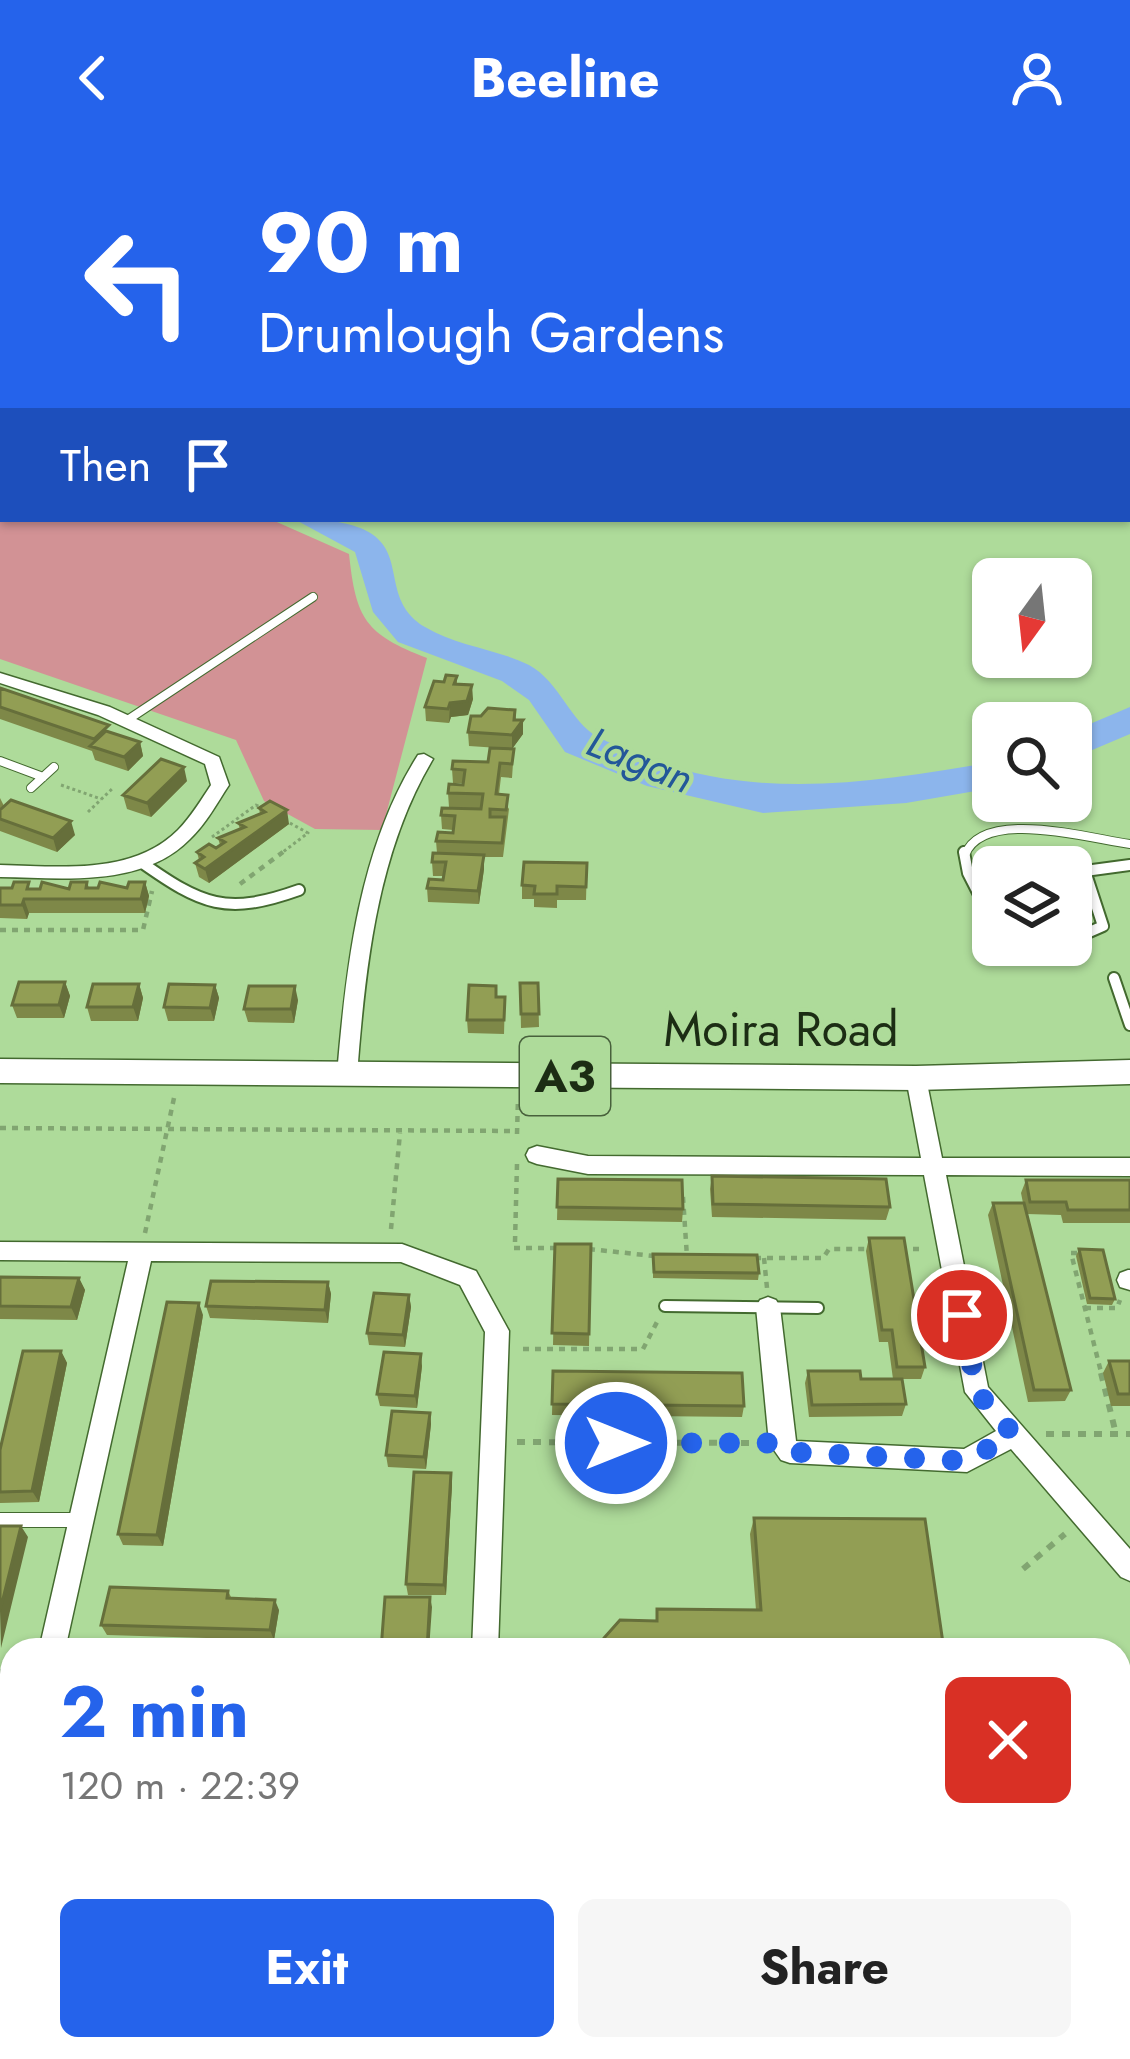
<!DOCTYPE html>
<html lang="en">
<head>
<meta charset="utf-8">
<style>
  body { margin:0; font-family:Jost,sans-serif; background:#f6f6f6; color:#222; height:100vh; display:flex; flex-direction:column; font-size:45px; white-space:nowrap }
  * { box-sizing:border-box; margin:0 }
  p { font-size:39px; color:#767676 }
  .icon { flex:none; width:66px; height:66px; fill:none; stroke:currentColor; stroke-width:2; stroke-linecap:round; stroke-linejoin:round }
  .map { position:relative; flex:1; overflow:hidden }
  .details { position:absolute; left:0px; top:1482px; width:1131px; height:423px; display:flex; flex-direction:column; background:#fff; border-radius:36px 36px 0 0; box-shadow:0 3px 9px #0004 }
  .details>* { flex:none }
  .guide { position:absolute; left:0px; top:0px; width:1131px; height:366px; box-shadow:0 3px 9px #0004; background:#2563eb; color:#fff; overflow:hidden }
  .needle { width:78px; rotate:195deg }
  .controls { position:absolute; left:972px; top:402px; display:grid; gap:24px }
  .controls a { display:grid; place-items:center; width:120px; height:120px; border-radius:18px; background:#fff; box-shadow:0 3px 9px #0004; font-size:60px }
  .pin { position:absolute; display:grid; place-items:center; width:102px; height:102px; color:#fff; margin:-51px; border:6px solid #fff; border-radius:50%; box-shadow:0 3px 12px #0007 }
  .me { position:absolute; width:132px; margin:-66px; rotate:90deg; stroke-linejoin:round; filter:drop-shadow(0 0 9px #0008) }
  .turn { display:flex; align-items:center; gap:42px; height:252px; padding:0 60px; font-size:54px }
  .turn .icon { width:156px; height:156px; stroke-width:2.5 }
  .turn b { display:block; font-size:84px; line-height:102px }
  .then { display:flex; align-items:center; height:114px; padding:0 60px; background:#0003; gap:24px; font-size:45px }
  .round { display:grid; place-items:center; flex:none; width:126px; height:126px; border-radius:18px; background:#f6f6f6 }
  .head { display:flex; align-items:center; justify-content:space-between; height:204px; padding:0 60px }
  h1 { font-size:72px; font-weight:700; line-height:90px; color:#2563eb }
  .button { display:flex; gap:24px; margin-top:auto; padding:24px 60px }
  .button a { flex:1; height:138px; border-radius:18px; background:#2563eb; color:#fff; font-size:48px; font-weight:700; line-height:138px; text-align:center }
  .button a+a { background:#f6f6f6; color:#222 }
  header { display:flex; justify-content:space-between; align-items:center; height:156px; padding:0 60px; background:#2563eb; color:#fff; font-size:54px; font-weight:700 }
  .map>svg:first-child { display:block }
  .green { fill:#d29295 }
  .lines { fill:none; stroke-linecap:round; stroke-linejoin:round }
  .river { fill:#8cb5ec; fill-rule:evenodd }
  .service-far2-casing { stroke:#436a2f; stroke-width:10 }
  .service-far1-casing { stroke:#436a2f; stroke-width:14 }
  .service-casing { stroke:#436a2f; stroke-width:16 }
  .minor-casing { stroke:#436a2f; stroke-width:3 }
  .trunk-casing { stroke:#436a2f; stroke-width:3 }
  .path-far2 { stroke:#81a571; stroke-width:3; stroke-dasharray:3 3; stroke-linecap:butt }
  .path-far1 { stroke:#81a571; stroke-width:4.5; stroke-dasharray:6 6; stroke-linecap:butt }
  .path { stroke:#81a571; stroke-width:6; stroke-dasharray:8 8; stroke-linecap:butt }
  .service-far2 { stroke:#fff; stroke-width:8 }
  .service-far1 { stroke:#fff; stroke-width:10 }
  .service { stroke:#fff; stroke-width:14 }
  .minor { fill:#fff; fill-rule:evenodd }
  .trunk { fill:#fff; fill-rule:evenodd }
  .wall { fill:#7e8848 }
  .shaded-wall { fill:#666f3b }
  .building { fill:#929e54; stroke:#666f3b; stroke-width:3 }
  .route { stroke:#2563eb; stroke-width:21; stroke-dasharray:0 37.8 }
  .labels { text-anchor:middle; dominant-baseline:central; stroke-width:9; stroke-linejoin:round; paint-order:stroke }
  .far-water-label { font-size:42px; font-style:italic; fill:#235799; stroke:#aedb9a }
  .shield { fill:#aedb9a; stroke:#48613c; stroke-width:3 }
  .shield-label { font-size:45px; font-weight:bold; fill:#1c2d14 }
  .street-label { font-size:48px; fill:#1c2d14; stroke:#aedb9a }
</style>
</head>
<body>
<header><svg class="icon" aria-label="back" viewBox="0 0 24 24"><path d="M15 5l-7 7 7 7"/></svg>Beeline<svg class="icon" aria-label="person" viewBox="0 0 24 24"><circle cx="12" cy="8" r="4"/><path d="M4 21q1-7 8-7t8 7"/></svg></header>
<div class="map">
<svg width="1130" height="1903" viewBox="0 0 1130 1903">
  <rect width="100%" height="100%" fill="#aedb9a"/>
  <!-- green -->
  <path class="green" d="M0 354 3 363H270L349 398C356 463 365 478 427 502L382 674 315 673 264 645 236 584 0 503Z"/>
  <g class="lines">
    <!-- river -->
    <path class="river" d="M0 325 3 326V346L0 345Z
      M294 363C437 363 364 434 425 471 456 490 497 493 529 509 560 526 570 566 598 581 728 649 855 630 993 606V632L906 647 763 657 647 630 565 596 529 544 502 525 398 486 373 456 355 396Z
      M1130 551V578L1071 603V576Z"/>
    <!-- service-far2 casing -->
    <g class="service-far2-casing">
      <path id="service-far2" d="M126 565 313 441
        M0 605 43 621
        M31 632 54 611
        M965 699C983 651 1091 683 1130 688"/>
    </g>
    <!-- service-far1 casing -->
    <g class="service-far1-casing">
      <path id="service-far1" d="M964 696 968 717 993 766
        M141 706C202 749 226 760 299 734
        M1071 784 1103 770 1085 715 1130 709
        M1114 822 1130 869
        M665 1150 818 1152"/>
    </g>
    <!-- service casing -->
    <g class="service-casing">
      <path id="service" d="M0 1364H81"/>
    </g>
    <!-- minor casing -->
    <g class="minor-casing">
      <path id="minor" d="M743 0H753L752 3H742Z
        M0 517 110 551 219 601 229 629C217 647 206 668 190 683 142 732 63 722 0 721V709C59 710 132 720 178 674 191 661 201 644 211 629L205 608 98 559 0 527Z
        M424 598 433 603C377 696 365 813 357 919L347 927 337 919C346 811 359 692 418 599Z
        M916 914 926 922 942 1002H1130V1020L946 1019 988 1231 1130 1393V1425L1121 1421 1011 1293 967 1316 790 1307 781 1304 769 1287 756 1151 760 1144 768 1141 776 1144 780 1151 796 1285 964 1293 996 1275 965 1236 924 1019 588 1018 537 1008 529 1005 526 999 529 993 537 990 588 1000 921 1002 906 922Z
        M0 1086 402 1088 476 1115 509 1175 498 1494H472L485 1176 460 1129 401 1106 151 1105 65 1494H39L128 1105 0 1104Z
        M1128 1114H1130V1134L1120 1131 1117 1124 1120 1117Z
        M1119 1863H1130V1895L1115 1893H1119Z
        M64 1893H96L94 1903H62Z"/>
    </g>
    <!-- trunk casing -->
    <g class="trunk-casing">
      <path id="trunk" d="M0 903 916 910 1130 904V928L916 934 0 927Z"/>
    </g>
    <!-- path-far2 -->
    <path class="path-far2" d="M61 629 101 643
      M88 656 113 632
      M212 681 256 649 262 652
      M279 699 308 677 288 666"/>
    <!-- path-far1 -->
    <path class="path-far1" d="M240 728 283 696
      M0 774H143L152 735
      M0 972 518 975
      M517 978 518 942
      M683 1041 687 1101
      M391 1073 400 977
      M145 1077 174 942
      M515 1086 517 1008
      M514 1092H559
      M589 1093 654 1100
      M901 1093H925
      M1077 1097H1071L1102 1220
      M755 1102H823L829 1093H871
      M764 1102 767 1132
      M1085 1152H1117L1120 1144
      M523 1193H643L657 1166"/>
    <!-- path -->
    <path class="path" d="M1101 1217 1116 1278
      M1046 1278H1130
      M517 1286 757 1287
      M1023 1413 1065 1378
      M0 1516H12
      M0 1580 12 1572
      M710 1893V1903"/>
    <!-- service-far2 -->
    <use href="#service-far2" class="service-far2"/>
    <!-- service-far1 -->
    <use href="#service-far1" class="service-far1"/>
    <!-- service -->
    <use href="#service" class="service"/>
    <!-- minor -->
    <use href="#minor" class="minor"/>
    <!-- trunk -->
    <use href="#trunk" class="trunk"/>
  </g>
  <!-- wall -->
  <path class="wall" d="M457 520V528L473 543 468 559 451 561 449 567 426 565 425 551 444 526Z
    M0 532 112 577 140 586 143 600 128 615 95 604 92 595 0 563Z
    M516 564 523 578 512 593 469 590 468 576Z
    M514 593 512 622 501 621 499 638 509 653 503 701H484V713L479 748 428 746 427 732 443 724 444 720H433L432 706 437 697 436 685 453 677V674L442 673 441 659 481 653 449 651 448 637 463 627H453L452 613 488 606Z
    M187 625 151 661 127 653 123 639Z
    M0 642 4 650 75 679 57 696 0 675Z
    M259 652 289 668 209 727 199 721 195 707 199 704 197 696 216 692 220 689 218 682 240 673 238 667 260 658Z
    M587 707 586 744H557V752L534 751V743H522V729Z
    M87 726 89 732H127L145 726 149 740 145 757H29L27 763 0 762V732L69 733Z
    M65 826 70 840 64 862H17L12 849Z
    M520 827H538L539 871 521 872Z
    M139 828 143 842 138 865H91L87 851Z
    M215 829 219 842 214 865H168L164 851Z
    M496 830 497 841H505L504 878 468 877 467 864Z
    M298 844 294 867 248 866 244 853Z
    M712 1020 890 1051 886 1064 712 1061 710 1033Z
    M558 1023 683 1053 682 1066 557 1064Z
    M1026 1024H1130V1067H1063L1061 1059 1027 1058 1071 1234 1065 1245 1028 1246 988 1059 993 1047H1023L1021 1037Z
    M869 1082 925 1211 921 1223H902L906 1248 902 1260 809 1261 805 1227 808 1215 861 1223H893L888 1186H879L866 1095Z
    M555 1088H591L589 1190 553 1189Z
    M1079 1093 1115 1143 1112 1149 1087 1148 1076 1100Z
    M653 1098 759 1117 758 1124 653 1122Z
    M0 1121 79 1122 85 1134 77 1164 0 1163Z
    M328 1126 331 1138 328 1167 210 1162 206 1150Z
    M409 1139 411 1151 405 1191 369 1189 367 1177Z
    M203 1159 163 1390 123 1389 118 1378Z
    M61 1195 67 1207 39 1346 0 1347V1294Z
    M1109 1205H1130V1250H1111L1103 1217Z
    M422 1210 417 1252 380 1250 377 1238Z
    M553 1215 744 1250 742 1261 552 1259Z
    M430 1257 431 1268 426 1313 388 1311 386 1299Z
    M451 1317 452 1328 446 1439H408L406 1428Z
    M754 1362 944 1494H603L604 1482 656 1465 657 1453 756 1454 750 1378Z
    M228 1435 232 1443 279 1454 274 1484 107 1479 101 1469Z
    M0 1641H12V1692H0Z"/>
  <!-- shaded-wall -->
  <path class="shaded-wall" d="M472 529 473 543 468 559 451 561 449 567 450 547Z
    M515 554 516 568 523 564V578L512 593V579Z
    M140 586 143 600 128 615 124 601Z
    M184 611 187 625 151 661 147 647Z
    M287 654 289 668 209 727 205 713Z
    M71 665 75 679 57 696 53 682Z
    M484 699V713L479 748 478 735Z
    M145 726 149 740 145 757 141 743Z
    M24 743 29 757 27 763 22 749Z
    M65 826 70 840 64 862 59 849Z
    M139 828 143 842 138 865 133 851Z
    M215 829 219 842 214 865 210 852Z
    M295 830 298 844 294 867 291 853Z
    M79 1122 85 1134 77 1164 71 1151Z
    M328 1126 331 1138 328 1167 325 1154Z
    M409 1139 411 1151 405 1191 403 1179Z
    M199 1147 203 1159 163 1390 157 1379Z
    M61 1195 67 1207 39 1346 32 1335Z
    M421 1198 422 1210 417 1252 415 1240Z
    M430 1257 431 1268 426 1313 424 1301Z
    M451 1317 452 1328 446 1439 444 1429Z
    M21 1370 28 1381 1 1492 0 1455Z
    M430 1441 432 1451 429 1494H427Z
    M275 1444 279 1454 274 1484 270 1474Z
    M12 1840V1886L8 1903H0Z"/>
  <!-- building -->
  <path class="building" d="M446 519 457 520 454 528 472 529 467 545 450 547 448 553 425 551 434 525 444 526Z
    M0 532 109 569 94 583 0 551Z
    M488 552 515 554 514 564H523L512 579 468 576 471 560H481Z
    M106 575 140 586 124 601 90 590Z
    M490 592 514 593 512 608 500 607 496 638 508 639 506 654 490 653V661H505L502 687 436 685 438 676 453 677 455 660 441 659 442 652 481 653 483 638 448 637 449 628 463 629 465 614 452 613 453 605 488 606Z
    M161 603 184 611 147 647 123 639Z
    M11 644 71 665 53 682 0 663V654Z
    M270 645 287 654 205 713 195 707 204 701 197 696 209 688 216 692 225 686 218 682 245 671 238 667 265 656 259 652Z
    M433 697 484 699 478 735 427 732 429 723 443 724 446 706H432Z
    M524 706 587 707 586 731 557 730V738H534L535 730 522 729Z
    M14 726H29L27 733H40L42 726 69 733 71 726H87L86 732H98L100 726 127 732 129 726H145L141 743H24L22 749H0V732H12Z
    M19 826H65L59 849H12Z
    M520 827H538L539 858H521Z
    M93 828H139L133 851H87Z
    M169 828 215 829 210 852 164 851Z
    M469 829 496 830V841H505L504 864H467Z
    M249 830H295L291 853H244Z
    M712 1020 886 1023 890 1051 713 1048Z
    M558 1023 682 1024 683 1053 557 1051Z
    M1026 1024H1130V1054H1068L1066 1046H1030Z
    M993 1047H1024L1071 1234H1034Z
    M869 1082H904L925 1211H897L892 1174H882Z
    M555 1088H591L589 1178 552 1177Z
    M1079 1093 1103 1094 1115 1143 1090 1142Z
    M653 1098 757 1099 759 1117 654 1116Z
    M0 1121 79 1122 71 1151 0 1150Z
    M211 1125 328 1126 325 1154 206 1150Z
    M374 1137 409 1139 403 1179 367 1177Z
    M167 1146 199 1147 157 1379 118 1378Z
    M23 1195H61L32 1335 0 1336V1294Z
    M384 1196 421 1198 415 1240 377 1238Z
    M1109 1205H1130V1238H1118Z
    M553 1215 742 1217 744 1250 552 1248Z
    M808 1215H860L861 1223H902L906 1248 812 1249Z
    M392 1255 430 1257 424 1301 386 1299Z
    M414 1316 451 1317 444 1429 406 1428Z
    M754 1362 925 1363 944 1494H605L604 1482 620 1464 657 1465V1453L761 1454Z
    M0 1370H21L0 1455Z
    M110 1431 228 1435 227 1442 275 1444 270 1474 101 1469Z
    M385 1441H430L427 1494H381Z
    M233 1488 273 1489 272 1494H232Z
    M0 1641H12V1685H0Z
    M0 1798 12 1799V1840L0 1896Z
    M148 1893H291L290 1903H147Z"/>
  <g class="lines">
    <!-- route -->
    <path class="route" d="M616 1287H781L790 1296 967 1305 1013 1278 977 1236 962 1159"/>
  </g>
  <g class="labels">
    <!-- far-water labels -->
    <g class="far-water-label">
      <text transform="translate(640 604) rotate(22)">Lagan</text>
    </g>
    <!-- shield labels -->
    <rect class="shield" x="520" y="881" width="90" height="78" rx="9"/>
    <g class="shield-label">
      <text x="565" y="920">A3</text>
    </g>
    <!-- street labels -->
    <g class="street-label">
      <text x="781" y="873">Moira Road</text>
    </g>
  </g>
</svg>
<div class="controls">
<a><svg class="needle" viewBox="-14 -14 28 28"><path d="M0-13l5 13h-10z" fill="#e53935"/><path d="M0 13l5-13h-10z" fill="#767676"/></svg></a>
<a><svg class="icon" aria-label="search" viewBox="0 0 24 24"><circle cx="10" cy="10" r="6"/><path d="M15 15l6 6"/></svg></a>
<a><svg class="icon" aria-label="layers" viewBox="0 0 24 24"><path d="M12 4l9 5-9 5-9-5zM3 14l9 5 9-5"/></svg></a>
</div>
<div class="pin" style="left:962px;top:1159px;background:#d93025"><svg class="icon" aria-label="arrive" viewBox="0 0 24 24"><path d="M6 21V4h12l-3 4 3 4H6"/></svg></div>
<svg class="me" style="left:616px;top:1287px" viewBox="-20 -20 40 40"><circle r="17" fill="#2563eb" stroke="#fff" stroke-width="3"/><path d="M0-11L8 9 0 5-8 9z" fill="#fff"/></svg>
<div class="guide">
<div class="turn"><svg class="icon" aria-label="left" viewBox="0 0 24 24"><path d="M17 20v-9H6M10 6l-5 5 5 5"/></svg><div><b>90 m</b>Drumlough Gardens</div></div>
<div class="then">Then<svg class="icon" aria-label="arrive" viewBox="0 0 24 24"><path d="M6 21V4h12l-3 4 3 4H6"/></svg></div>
</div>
<section class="details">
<div class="head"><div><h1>2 min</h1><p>120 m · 22:39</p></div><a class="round" style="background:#d93025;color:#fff"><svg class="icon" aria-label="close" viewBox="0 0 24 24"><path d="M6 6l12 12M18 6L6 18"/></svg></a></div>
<div class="button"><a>Exit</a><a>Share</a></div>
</section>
</div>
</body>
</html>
